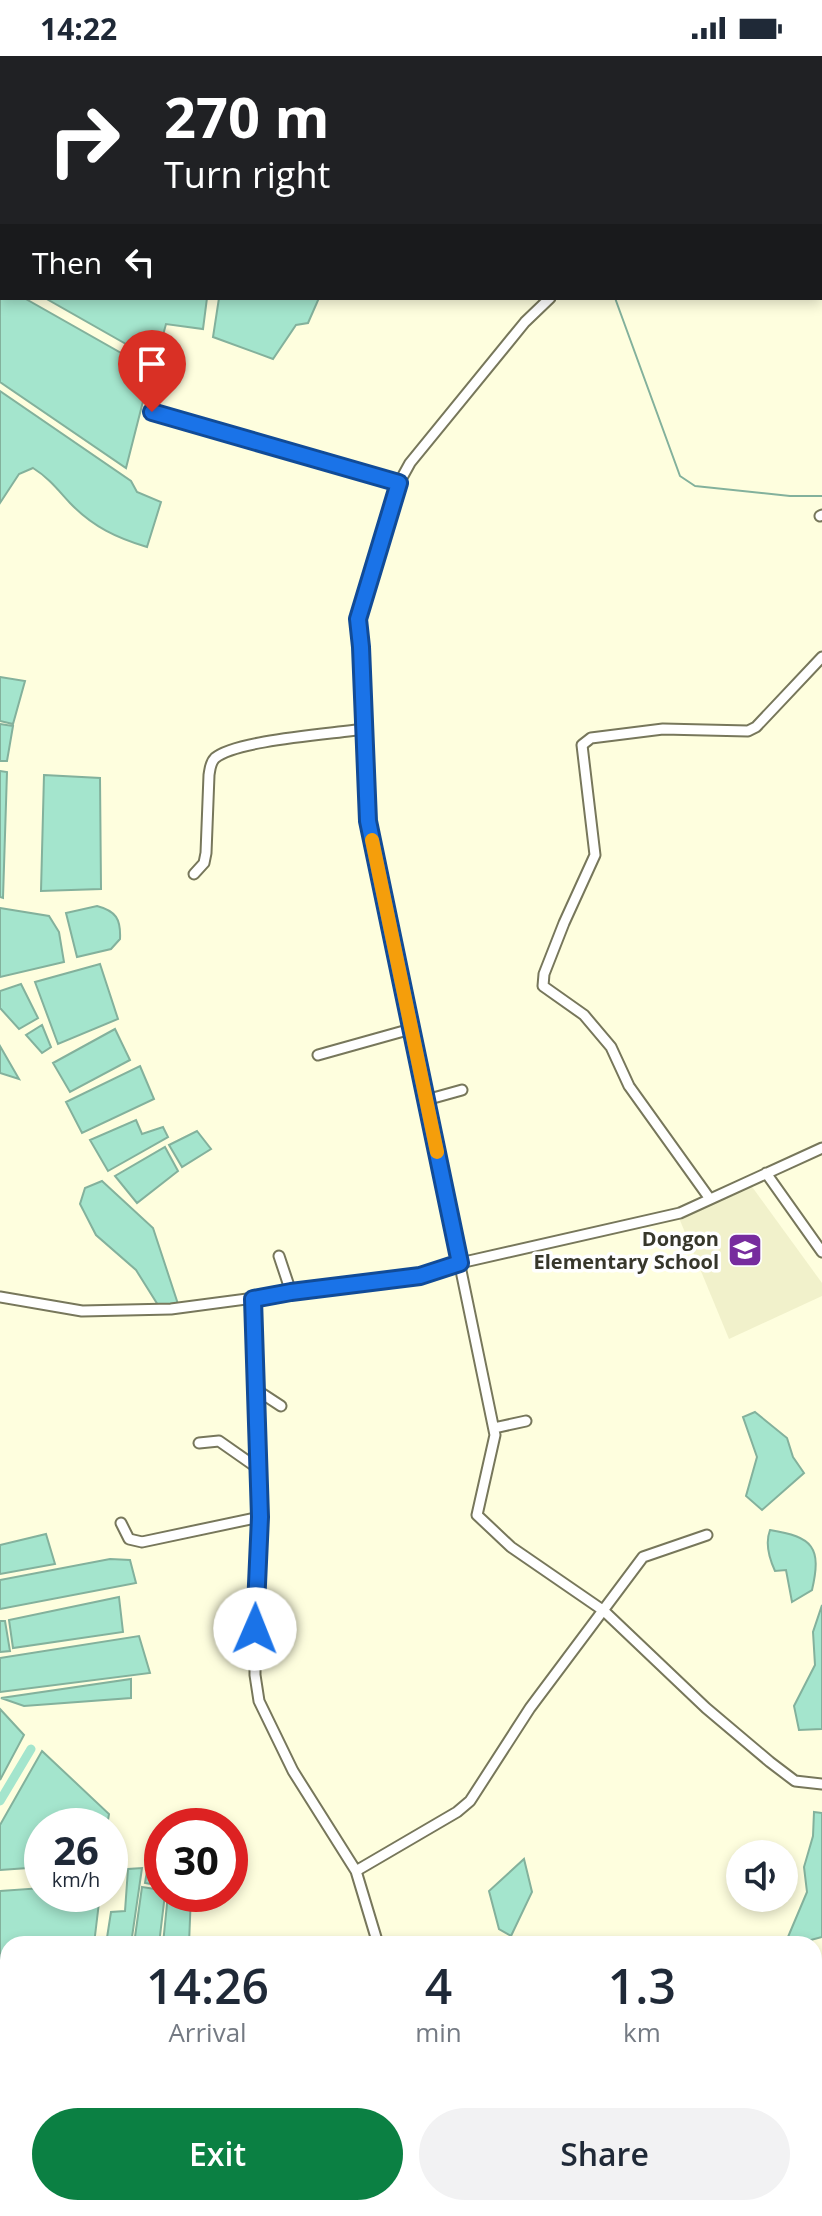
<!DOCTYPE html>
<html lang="en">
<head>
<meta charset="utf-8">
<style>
  body { margin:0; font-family:"Open Sans",sans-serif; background:#f2f2f3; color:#1f2937; height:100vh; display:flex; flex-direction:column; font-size:30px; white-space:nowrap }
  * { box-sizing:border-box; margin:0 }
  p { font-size:26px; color:#747a83 }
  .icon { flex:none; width:44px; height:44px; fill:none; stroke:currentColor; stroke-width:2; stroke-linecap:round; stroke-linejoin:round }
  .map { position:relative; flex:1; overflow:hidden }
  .panel { position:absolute; left:0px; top:1880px; width:822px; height:280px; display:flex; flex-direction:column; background:#fff; border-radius:24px 24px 0 0; box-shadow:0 4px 12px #0003 }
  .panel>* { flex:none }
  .hud { position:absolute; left:0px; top:0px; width:822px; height:244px; box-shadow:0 4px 12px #0003; background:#202124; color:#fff; overflow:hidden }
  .tools { position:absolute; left:726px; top:1784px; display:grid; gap:16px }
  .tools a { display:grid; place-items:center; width:72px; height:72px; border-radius:50%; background:#fff; box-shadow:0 4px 12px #0003; font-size:40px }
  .speed { position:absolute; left:24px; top:1752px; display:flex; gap:16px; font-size:40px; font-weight:700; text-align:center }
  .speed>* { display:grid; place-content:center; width:104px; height:104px; border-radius:50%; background:#fff; box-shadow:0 4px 12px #0003; line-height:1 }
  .speed small { font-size:20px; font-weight:400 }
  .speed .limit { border:12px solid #d22; background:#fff; color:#111 }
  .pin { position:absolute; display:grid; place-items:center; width:68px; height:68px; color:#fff; margin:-82px -34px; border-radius:50% 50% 50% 0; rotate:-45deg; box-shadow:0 0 8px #0007 }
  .pin .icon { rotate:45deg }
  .me { position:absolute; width:88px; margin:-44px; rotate:1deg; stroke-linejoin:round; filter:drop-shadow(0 0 6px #0008) }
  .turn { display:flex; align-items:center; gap:28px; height:168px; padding:0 32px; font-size:36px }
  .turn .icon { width:104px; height:104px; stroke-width:2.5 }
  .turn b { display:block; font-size:56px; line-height:68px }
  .then { display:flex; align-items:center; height:76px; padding:0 32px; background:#0003; gap:16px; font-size:30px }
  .eta { display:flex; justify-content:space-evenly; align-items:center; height:136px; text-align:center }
  .eta b { font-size:48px; font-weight:600; line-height:56px }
  .cta { display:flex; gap:16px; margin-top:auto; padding:16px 32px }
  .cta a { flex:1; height:92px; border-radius:48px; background:#0b8043; color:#fff; font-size:32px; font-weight:600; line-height:92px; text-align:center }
  .cta a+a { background:#f2f2f3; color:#1f2937 }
  .status { display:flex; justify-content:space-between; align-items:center; height:56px; padding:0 40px; background:#fff; direction:ltr }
  .status svg { height:22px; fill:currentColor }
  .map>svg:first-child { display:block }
  .built { fill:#f1f1cb }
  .water { fill:#a4e5cd; stroke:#83b19c; stroke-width:2 }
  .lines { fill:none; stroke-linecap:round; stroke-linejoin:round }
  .stream { stroke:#83b19c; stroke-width:2 }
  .canal { stroke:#a4e5cd; stroke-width:9 }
  .street-casing { stroke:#77775b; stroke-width:13 }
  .street { stroke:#fff; stroke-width:9 }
  .route-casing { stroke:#114b97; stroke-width:20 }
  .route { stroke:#1a73e8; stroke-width:14 }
  .slow { stroke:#f59e0b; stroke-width:14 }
  .labels { text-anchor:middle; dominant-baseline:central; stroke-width:7; stroke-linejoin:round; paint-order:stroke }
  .poi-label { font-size:20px; font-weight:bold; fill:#37372b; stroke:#fff; text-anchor:end }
</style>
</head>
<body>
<div class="status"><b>14:22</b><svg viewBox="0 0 49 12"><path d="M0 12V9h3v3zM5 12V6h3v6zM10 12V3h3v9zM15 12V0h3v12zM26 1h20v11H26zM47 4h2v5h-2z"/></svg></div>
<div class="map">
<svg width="822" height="2160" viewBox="0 0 822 2160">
  <rect width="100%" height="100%" fill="#fefede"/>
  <!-- built -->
  <path class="built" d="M750 1128 822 1227V1240L729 1283 679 1162Z"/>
  <!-- water -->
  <path class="water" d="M36 0H217L220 2H34Z
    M246 0H419L250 2Z
    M0 228 2 242H24L151 314 126 412 0 326Z
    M45 242H207L203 273 166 268 156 305Z
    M219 242H319L308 267 296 269 273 303 213 281Z
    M0 335 131 425 137 436 161 446 147 491C117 482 93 471 70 447 58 434 49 422 33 412L19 418 0 447Z
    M0 621 25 625 13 668 0 665Z
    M0 668 13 670 7 705H0Z
    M0 715 7 716 3 842 0 841Z
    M44 719 100 722 101 833 41 835Z
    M97 850C116 855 121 863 120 883L111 893 77 901 66 857Z
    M0 852 49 860 59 876 64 906 0 921Z
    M100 908 118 963 58 988 35 926Z
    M21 928 38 962 19 973 0 952V935Z
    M42 969 51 991 42 997 26 979Z
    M115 973 130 1004 70 1036 53 1007Z
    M0 990 19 1023 0 1017Z
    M140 1010 154 1043 82 1077 66 1046Z
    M136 1064 142 1078 163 1071 168 1081 108 1115 90 1084Z
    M197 1075 211 1093 182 1111 169 1089Z
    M165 1091 178 1115 137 1147 115 1120Z
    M102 1125 153 1172 179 1251 158 1249 136 1214 96 1179 80 1148 85 1132Z
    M755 1356 787 1382 793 1401 804 1417 762 1454 746 1440 757 1401 743 1361Z
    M770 1474C813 1481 822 1491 812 1534L792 1546 786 1514 775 1515C769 1502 765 1487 770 1474Z
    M46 1478 55 1508 0 1518V1489Z
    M110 1503 130 1504 136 1527 0 1553V1524Z
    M119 1541 123 1576 13 1592 9 1564Z
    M822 1549V1673L799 1674 794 1650 815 1609 813 1576Z
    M0 1565H5L10 1595 0 1596Z
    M139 1580 150 1617 0 1636V1602Z
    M131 1623V1642L24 1650 1 1642Z
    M0 1653 24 1679 0 1724Z
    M42 1695 109 1758 107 1770H42V1811L0 1814V1769Z
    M814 1756 822 1757V1881L796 1888H785L807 1836 804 1811 813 1780Z
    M524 1803 532 1836 511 1880 499 1873 489 1835Z
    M156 1804H162V1830L145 1827 148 1809Z
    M142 1812 131 1888H106L111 1856 125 1855 128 1813Z
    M142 1831 162 1834V1838H165L159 1888H134Z
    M42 1832V1838H100L94 1888H8V1904H0V1835Z
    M168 1838H191L189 1888H163Z
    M0 1911H8V1980L0 1979Z
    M814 1966 822 1971V1999L814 2003Z
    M0 1987 8 1988V2134L0 2132Z
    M820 2056 822 2058V2156L814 2148V2059Z
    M0 2146 8 2148V2152H24L48 2160H0Z
    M72 2152H235L246 2160H71Z
    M289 2152H320L325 2160H286Z
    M467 2152H489L508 2160H465Z
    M756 2152H808L817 2160H755Z"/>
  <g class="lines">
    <!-- stream -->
    <path class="stream" d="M496 0 498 2
      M615 242 680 420 695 430 790 440H822"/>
    <!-- canal -->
    <path class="canal" d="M0 1745 31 1693"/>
    <!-- street casing -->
    <g class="street-casing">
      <path id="street" d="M531 0 533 2
        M820 127H822
        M550 242 525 266 410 407 399 427 358 563 368 765 495 1379 477 1459 511 1491 604 1555 706 1652 770 1706 795 1725 822 1728
        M152 356 399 427
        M820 460 822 459
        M194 818 204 807 206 797 209 719C210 713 210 707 215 702 236 684 332 678 364 673
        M318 999 411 973
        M426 1044 462 1034
        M766 1117 822 1196
        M710 1143 629 1030 611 991 584 959 543 930 544 918 564 867 595 799 582 689 591 682 663 673 748 675 756 671 822 601
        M279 1200 291 1236
        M0 1241 82 1255 171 1253 420 1220 460 1207 680 1157 822 1092
        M253 1243 260 1461 255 1549V1619L259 1645 293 1715 356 1815 378 1888
        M255 1333 281 1350
        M494 1372 526 1365
        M199 1387 219 1385 259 1413
        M121 1467 129 1483 142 1486 260 1461
        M356 1815 457 1756 470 1745 530 1652 643 1501 707 1479"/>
    </g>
    <!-- street -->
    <use href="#street" class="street"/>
  </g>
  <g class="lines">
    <!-- route casing -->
    <g class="route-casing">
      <path id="route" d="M152 356 399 427 358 563 361 591 368 765 460 1207 420 1220 291 1236 253 1243 260 1461 255 1573"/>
    </g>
    <!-- route -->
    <use href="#route" class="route"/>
    <!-- slow -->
    <path class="slow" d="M372 784 437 1096"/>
  </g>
  <!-- icons -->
  <defs>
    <g id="school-square" transform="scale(1.8)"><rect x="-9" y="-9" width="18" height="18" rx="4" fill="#772c9e" stroke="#fff"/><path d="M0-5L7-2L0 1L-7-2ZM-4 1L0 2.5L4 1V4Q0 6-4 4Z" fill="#fff"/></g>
  </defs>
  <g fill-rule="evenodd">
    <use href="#school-square" x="745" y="1194"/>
  </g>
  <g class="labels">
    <!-- poi labels -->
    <g class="poi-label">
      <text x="719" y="1182">Dongon<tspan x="719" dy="23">Elementary School</tspan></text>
    </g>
  </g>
</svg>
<div class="tools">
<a><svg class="icon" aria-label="sound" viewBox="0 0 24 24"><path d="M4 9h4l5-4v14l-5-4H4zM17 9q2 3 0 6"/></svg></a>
</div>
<div class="speed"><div>26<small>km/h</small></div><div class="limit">30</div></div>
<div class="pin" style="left:152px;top:356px;background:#d93025"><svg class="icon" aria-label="arrive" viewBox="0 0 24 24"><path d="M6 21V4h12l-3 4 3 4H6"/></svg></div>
<svg class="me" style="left:255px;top:1573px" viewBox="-20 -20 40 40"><circle r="19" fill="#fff"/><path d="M0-13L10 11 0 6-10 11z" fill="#1a73e8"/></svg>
<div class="hud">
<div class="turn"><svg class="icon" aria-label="right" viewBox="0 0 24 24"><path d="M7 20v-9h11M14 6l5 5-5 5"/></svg><div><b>270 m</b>Turn right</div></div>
<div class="then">Then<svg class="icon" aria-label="left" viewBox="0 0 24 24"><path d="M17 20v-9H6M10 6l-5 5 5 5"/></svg></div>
</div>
<section class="panel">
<div class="eta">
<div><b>14:26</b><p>Arrival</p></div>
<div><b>4</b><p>min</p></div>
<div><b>1.3</b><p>km</p></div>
</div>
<div class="cta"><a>Exit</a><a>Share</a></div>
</section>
</div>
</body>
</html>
